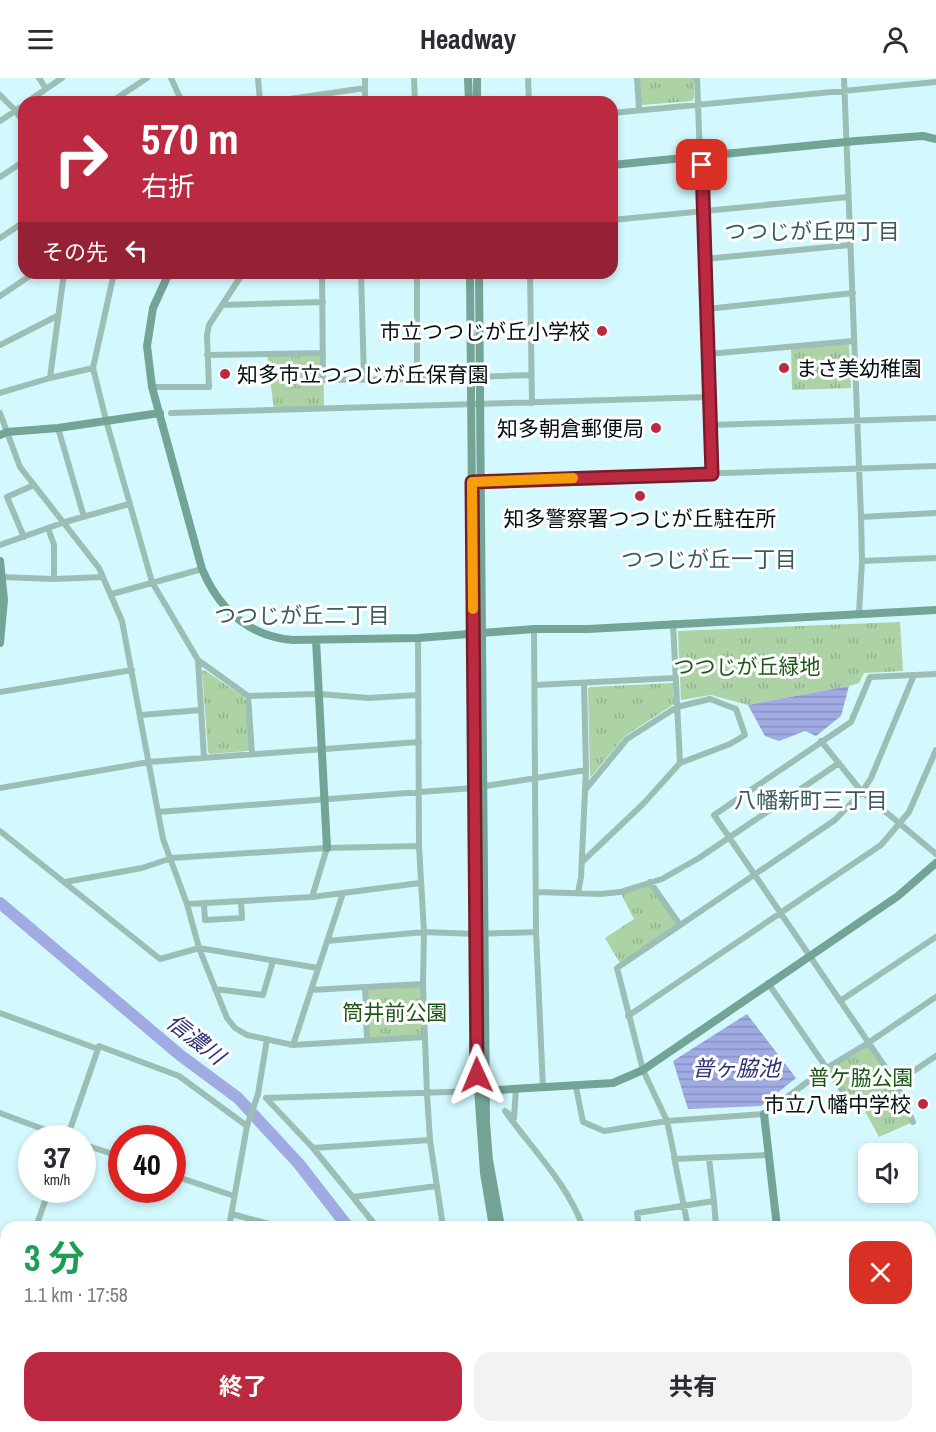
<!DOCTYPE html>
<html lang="ja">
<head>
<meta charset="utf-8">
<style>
  body { margin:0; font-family:"Archivo Narrow","Noto Sans JP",sans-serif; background:#f2f2f3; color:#2b2b33; height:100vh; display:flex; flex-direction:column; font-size:22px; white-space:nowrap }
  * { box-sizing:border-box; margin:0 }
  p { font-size:20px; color:#7c7c81 }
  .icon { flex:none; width:33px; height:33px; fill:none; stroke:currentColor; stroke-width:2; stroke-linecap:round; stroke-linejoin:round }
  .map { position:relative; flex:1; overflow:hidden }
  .drawer { position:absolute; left:0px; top:1143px; width:936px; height:212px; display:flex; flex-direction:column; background:#fff; border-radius:18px 18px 0 0; box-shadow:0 3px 9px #0003 }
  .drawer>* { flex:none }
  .hud { position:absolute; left:18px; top:18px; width:600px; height:183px; border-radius:18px; box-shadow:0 3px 9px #0003; background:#bb2a41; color:#fff; overflow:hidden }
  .fabs { position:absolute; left:858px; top:1065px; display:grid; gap:12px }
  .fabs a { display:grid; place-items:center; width:60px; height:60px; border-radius:12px; background:#fff; box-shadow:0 3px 9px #0003; font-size:30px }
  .speed { position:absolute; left:18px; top:1047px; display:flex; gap:12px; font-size:30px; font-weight:700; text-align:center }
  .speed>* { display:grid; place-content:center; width:78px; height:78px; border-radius:50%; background:#fff; box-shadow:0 3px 9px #0003; line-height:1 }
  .speed small { font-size:15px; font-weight:400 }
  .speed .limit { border:9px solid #d22; background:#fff; color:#111 }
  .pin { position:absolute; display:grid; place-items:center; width:51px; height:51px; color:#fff; margin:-26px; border-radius:12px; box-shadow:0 3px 9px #0006 }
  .me { position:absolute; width:66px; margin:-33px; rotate:359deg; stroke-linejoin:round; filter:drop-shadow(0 0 4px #0008) }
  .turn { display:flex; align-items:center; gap:21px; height:126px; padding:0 24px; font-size:27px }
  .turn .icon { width:78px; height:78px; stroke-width:2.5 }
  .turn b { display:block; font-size:42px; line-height:51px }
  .then { display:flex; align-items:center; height:57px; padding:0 24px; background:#0003; gap:12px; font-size:22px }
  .round { display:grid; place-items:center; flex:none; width:63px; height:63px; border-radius:18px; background:#f2f2f3 }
  .summary { display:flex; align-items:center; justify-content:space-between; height:102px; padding:0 24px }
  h1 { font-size:36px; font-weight:700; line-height:45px; color:#1e9e55 }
  .action { display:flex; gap:12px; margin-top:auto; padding:12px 24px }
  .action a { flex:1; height:69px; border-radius:18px; background:#bb2a41; color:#fff; font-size:24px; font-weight:700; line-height:69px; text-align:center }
  .action a+a { background:#f2f2f3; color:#2b2b33 }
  header { display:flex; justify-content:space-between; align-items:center; height:78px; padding:0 24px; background:#fff; font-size:27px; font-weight:700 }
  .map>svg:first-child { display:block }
  .park { fill:url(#park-tufts) }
  .water { fill:url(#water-rules) }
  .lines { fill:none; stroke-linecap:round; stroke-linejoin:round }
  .river { stroke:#a0aae3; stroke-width:12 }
  .street { stroke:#9dbeb4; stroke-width:6 }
  .secondary { stroke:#73a496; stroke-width:8 }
  .primary { stroke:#529181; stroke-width:9 }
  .route-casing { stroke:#7a1b2a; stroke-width:15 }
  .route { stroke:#bb2a41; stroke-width:10 }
  .slow { stroke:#f59e0b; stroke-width:10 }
  .poi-dot { fill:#bb2a41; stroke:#fefefe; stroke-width:2 }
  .labels { text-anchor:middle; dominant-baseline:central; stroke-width:6; stroke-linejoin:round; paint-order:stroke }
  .poi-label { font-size:21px; fill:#041012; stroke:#fefefe; text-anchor:end }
  .park-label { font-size:21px; fill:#1c5615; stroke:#fefefe }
  .neighbourhood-label { font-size:22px; fill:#3a5b61; stroke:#fefefe }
  .water-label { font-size:22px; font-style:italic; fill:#2d3073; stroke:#fefefe }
</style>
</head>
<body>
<header><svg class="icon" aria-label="menu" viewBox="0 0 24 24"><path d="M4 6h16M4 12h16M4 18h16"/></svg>Headway<svg class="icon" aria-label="person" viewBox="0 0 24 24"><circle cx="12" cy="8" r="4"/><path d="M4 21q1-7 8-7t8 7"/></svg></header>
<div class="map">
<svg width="936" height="1354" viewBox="0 0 936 1354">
  <defs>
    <pattern id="park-tufts" width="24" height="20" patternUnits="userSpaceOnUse" patternTransform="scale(1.5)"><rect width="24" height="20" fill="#acd2a6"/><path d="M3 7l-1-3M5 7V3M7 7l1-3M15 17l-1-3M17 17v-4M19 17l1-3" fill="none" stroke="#92b38e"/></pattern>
    <pattern id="water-rules" width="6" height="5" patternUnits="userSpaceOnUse" patternTransform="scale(1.5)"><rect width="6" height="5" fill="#a0aae3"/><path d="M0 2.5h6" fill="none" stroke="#8891c2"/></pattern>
  </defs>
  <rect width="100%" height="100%" fill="#d3f9ff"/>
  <!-- park -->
  <path class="park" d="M637 0H694V20L692 23 642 27 640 25Z
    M849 266 851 310 792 312 791 270Z
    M323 275 324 331 274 332 267 276Z
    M900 544 903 593 864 595 859 605 849 608 748 627 711 617 681 622 678 553Z
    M204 592 243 618 246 623 250 670 248 673 210 676 208 674 202 593Z
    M673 605 674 626 625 658 590 700 588 611 590 609Z
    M650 804 680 847 621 887 605 860 634 841 620 814Z
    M423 906 425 959 367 962 365 909Z
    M868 965 896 1005 913 1044 879 1059 862 1028 852 1027 825 991Z
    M695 1348 788 1349V1354H694Z"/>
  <!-- water -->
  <path class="water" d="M849 608 841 638 816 658 805 653 779 663 765 658 748 627Z
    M747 936 796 1000 761 1028 688 1031 673 983Z"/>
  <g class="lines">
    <!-- river -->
    <path class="river" d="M0 825 180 977 238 1020 299 1086 348 1149
      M501 1348 503 1354"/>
    <!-- street -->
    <path class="street" d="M39 0 46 11
      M171 0 182 24
      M258 0 260 24
      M365 0V24
      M414 0 415 24
      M528 0 529 24
      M637 0 639 31
      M697 0 712 396
      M844 0 861 439 862 483 859 535
      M0 17 15 32 24 45
      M27 24 62 0
      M111 24 147 0
      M269 24 365 10
      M612 35 936 4
      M0 43 24 27
      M0 99 24 83
      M612 142 848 119
      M0 160 24 144
      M705 181 850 167
      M114 195 93 290 106 342 152 504 198 582 248 618 319 616 368 620 418 617
      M322 195 323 302 417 301 531 297
      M361 195 364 301
      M530 195 532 325
      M0 218 34 195
      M222 227 323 224
      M707 231 853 215
      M0 267 57 238
      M708 276 853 263
      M207 277 323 275
      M50 300 64 195
      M417 301V195
      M152 309H209L207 257 209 247 243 195
      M0 315 50 300 93 290
      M0 335 20 389 99 490 122 543 163 761 187 826 199 870 227 940 235 950 247 957 293 967 425 959
      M171 335 710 319
      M711 347 936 340
      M58 350 84 439
      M478 403 936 388
      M861 439 936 435
      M48 450 54 467V501
      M24 459 7 419 34 407
      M0 467 65 444 129 426
      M862 483 936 480
      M0 499 54 501 103 499
      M112 516 202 491
      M673 545 680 685
      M534 551 536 854 543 1010
      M418 560 419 768 424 854 423 906 427 1016 430 1062 443 1149
      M198 582 204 680
      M536 607 675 600
      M0 614 132 592
      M248 618 252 676
      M141 637 201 632
      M821 663 862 714 936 776
      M0 710 149 684 419 664
      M158 734 473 710 586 692
      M0 753 160 881 199 870 318 890
      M582 784 644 725 680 685 730 666 745 657 736 631 710 621 677 629 627 661 585 712
      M65 804 142 790 172 780 327 770 419 768
      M650 804 680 847
      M536 814 601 816 620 814 662 801 699 780 839 685
      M578 815 581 799 586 692 584 605
      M312 819 327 770
      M187 826 312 819 420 805
      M204 827 205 842 242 840 241 824
      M327 863 424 854 476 856 536 854
      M768 905 852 1027
      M215 911 263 917 273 883
      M311 912 365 909
      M840 923 936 859
      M0 935 98 971 99 968 179 998 247 1048
      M628 938 881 767 909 734 936 672
      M367 962 365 909 423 906
      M293 967 343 815
      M896 1005 936 978
      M576 1009 583 1044 604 1053 667 1043 764 1036 825 991 868 965 936 919
      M516 1011 514 1040 505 1033C532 1071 567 1105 583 1149
      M266 1020 478 1013
      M266 1020 313 1070 377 1149
      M0 1035 67 1060
      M913 1044 896 1005 714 737 851 644 870 599 936 596
      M67 1060 98 971
      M82 1066 122 1079
      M313 1070 430 1062
      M767 1077 675 1081 667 1043 643 992 617 890 835 742 862 714 871 700 914 597
      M674 1079 688 1149
      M709 1080 714 1123
      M172 1097 234 1118
      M353 1119 437 1108
      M232 1136 280 1149
      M37 1145 48 1149
      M36 1149 49 1112
      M229 1149 247 1048 258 1016 267 961
      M639 1149 637 1135 714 1123 716 1149
      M0 1160 6 1167
      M0 1298 6 1304
      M0 1316 6 1313
      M930 1334 936 1331
      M248 1348 254 1354
      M632 1348 651 1354
      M788 1348V1354
      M911 1348 919 1354
      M694 1354 695 1348"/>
    <!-- secondary -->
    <path class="secondary" d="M468 0 469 24
      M477 0V24
      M612 87 856 63 923 58 936 61
      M169 195 153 230 147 268 152 309 202 491C219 531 248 558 293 562L418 560 534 551H588L936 532
      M470 195 477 997 484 1095 493 1149
      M479 195 486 1045 489 1082 501 1149
      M0 357 7 354 58 350 160 335
      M0 483 4 522 0 565
      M316 562 327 770
      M481 1013 613 1005 643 992 898 818 936 785
      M764 1036 777 1149
      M530 1348 531 1354
      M537 1348V1354"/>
    <!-- primary -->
    <path class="primary" d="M0 1230 6 1231
      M452 1348 469 1354"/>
  </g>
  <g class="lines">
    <!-- route casing -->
    <g class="route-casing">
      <path id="route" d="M477 997 472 404 712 396 702 87"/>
    </g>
    <!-- route -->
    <use href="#route" class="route"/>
    <!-- slow -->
    <path class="slow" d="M473 531 472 404 573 400"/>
  </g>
  <!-- markers -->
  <g class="poi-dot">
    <circle cx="602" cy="253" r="6"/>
    <circle cx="784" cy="290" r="6"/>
    <circle cx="225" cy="296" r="6"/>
    <circle cx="656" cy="350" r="6"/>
    <circle cx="640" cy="418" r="6"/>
    <circle cx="923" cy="1026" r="6"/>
  </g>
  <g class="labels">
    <!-- poi labels -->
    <g class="poi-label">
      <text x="590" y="253">市立つつじが丘小学校</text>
      <text x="796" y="290" text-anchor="start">まさ美幼稚園</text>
      <text x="237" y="296" text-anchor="start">知多市立つつじが丘保育園</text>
      <text x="644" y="350">知多朝倉郵便局</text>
      <text x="640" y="440" text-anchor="middle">知多警察署つつじが丘駐在所</text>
      <text x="911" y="1026">市立八幡中学校</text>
    </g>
    <!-- park labels -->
    <g class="park-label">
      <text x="747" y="588">つつじが丘緑地</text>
      <text x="395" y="934">筒井前公園</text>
      <text x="861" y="999">普ケ脇公園</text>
    </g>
    <!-- neighbourhood labels -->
    <g class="neighbourhood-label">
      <text x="812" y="153">つつじが丘四丁目</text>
      <text x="709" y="481">つつじが丘一丁目</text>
      <text x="302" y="537">つつじが丘二丁目</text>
      <text x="811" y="722">八幡新町三丁目</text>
    </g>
    <!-- water labels -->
    <g class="water-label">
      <text transform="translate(196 961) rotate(38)">信濃川</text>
      <text x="736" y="990">普ヶ脇池</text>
    </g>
  </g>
</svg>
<div class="fabs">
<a><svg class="icon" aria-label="sound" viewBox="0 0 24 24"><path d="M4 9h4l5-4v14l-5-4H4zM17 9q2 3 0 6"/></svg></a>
</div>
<div class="speed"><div>37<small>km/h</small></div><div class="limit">40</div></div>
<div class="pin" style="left:702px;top:87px;background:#d93025"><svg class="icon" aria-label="arrive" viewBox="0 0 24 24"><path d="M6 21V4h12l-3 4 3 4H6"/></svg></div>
<svg class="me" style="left:477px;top:997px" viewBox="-20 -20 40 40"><path d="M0-17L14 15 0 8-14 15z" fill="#bb2a41" stroke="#fff" stroke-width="4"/></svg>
<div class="hud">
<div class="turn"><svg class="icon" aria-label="right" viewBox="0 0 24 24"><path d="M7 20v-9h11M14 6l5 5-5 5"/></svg><div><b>570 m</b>右折</div></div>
<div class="then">その先<svg class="icon" aria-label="left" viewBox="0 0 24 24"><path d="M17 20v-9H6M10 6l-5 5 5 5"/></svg></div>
</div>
<section class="drawer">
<div class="summary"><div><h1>3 分</h1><p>1.1 km · 17:58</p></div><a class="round" style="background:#d93025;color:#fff"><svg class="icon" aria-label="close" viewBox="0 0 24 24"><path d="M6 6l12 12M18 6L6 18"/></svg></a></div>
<div class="action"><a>終了</a><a>共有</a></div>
</section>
</div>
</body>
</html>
